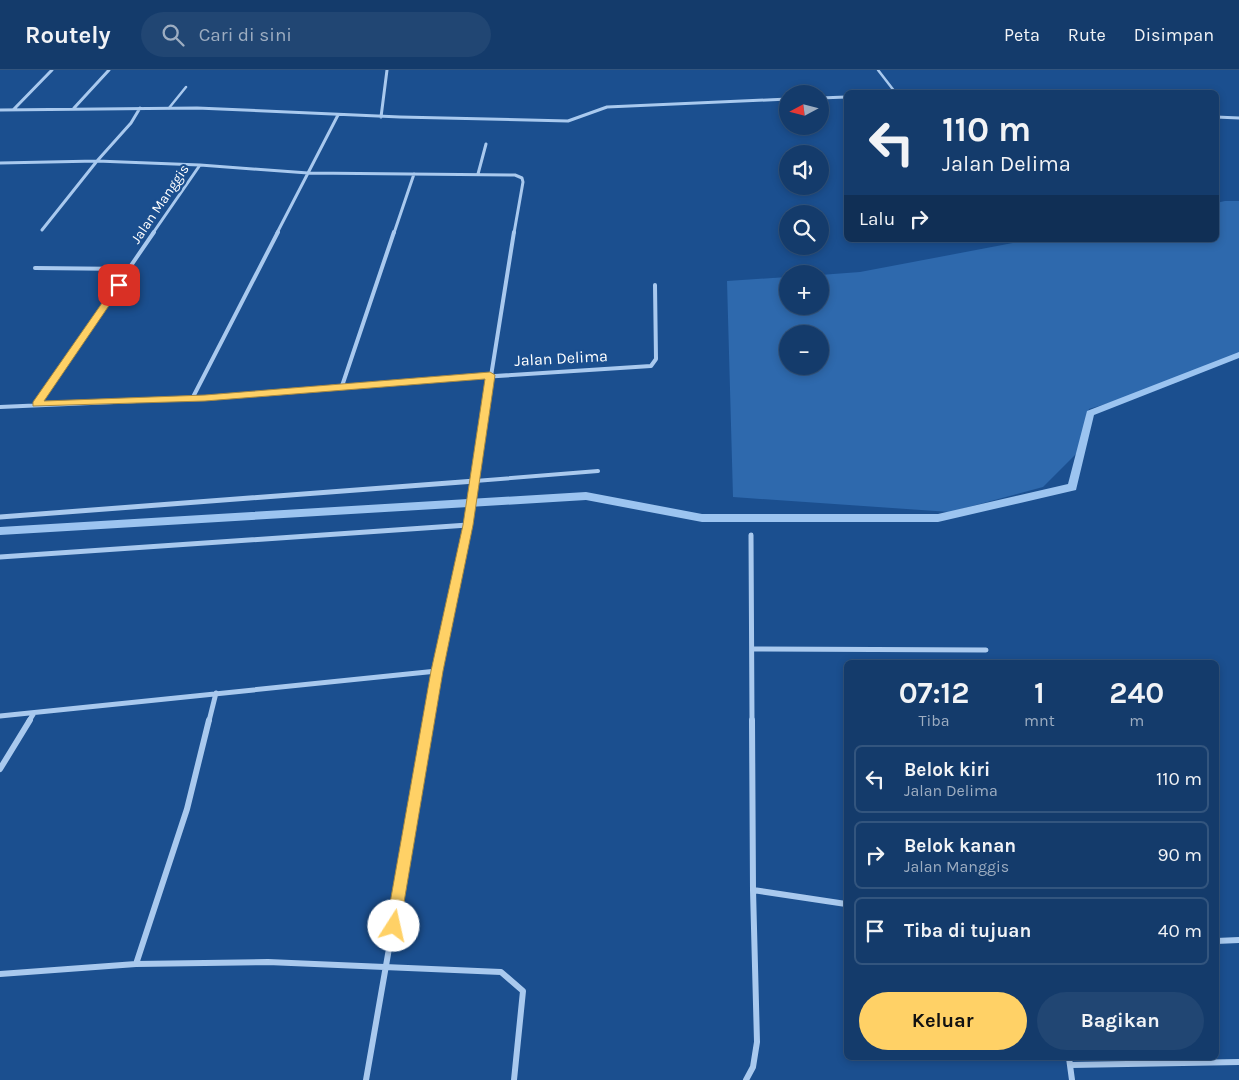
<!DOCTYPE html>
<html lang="id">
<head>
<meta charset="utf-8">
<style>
  body { margin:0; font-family:Karla,sans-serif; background:#214673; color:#f1f3f6; height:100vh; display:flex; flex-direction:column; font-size:19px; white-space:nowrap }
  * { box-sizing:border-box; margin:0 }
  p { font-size:16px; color:#9dadc1 }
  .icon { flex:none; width:28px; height:28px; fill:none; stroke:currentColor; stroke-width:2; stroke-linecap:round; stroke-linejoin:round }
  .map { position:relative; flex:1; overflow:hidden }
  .side { position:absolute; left:844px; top:590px; width:375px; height:400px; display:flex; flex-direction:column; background:#143b6b; border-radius:8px; box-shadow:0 2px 8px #0003,0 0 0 1px #33557e }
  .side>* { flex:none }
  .guide { position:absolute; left:844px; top:20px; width:375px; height:152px; border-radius:8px; box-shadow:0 2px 8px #0003,0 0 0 1px #33557e; background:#143b6b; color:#f1f3f6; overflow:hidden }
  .needle { width:32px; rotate:263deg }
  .buttons { position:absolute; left:779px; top:15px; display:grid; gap:10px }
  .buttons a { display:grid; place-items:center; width:50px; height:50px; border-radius:50%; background:#143b6b; box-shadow:0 2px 8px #0003,0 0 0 1px #33557e; font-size:25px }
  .pin { position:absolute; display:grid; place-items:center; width:42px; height:42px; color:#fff; margin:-21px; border-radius:10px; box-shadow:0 2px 8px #0006 }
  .me { position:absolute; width:55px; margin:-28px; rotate:10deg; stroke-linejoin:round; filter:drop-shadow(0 0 4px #0008) }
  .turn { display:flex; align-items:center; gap:18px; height:105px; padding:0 15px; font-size:22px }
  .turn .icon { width:65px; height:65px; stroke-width:2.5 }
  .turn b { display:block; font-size:35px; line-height:42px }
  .then { display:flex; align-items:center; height:48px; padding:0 15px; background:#0003; gap:10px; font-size:19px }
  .eta { display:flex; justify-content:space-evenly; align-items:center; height:85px; text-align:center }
  .eta b { font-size:30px; font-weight:700; line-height:35px }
  .cta { display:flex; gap:10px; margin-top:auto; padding:10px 15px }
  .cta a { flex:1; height:58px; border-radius:30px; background:#ffd166; color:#111; font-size:20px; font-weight:700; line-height:58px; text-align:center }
  .cta a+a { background:#214673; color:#f1f3f6 }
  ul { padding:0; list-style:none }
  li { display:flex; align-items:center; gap:15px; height:68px; margin:0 10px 8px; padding:0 5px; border:2px solid #33557e; border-radius:8px }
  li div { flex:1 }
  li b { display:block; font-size:19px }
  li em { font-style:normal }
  header { display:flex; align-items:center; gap:30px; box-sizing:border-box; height:70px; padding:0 25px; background:#143b6b; border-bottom:1px solid #33557e }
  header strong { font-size:24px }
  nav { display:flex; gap:28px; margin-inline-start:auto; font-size:18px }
  .search { width:350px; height:45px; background:#214673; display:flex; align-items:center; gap:12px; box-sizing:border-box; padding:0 18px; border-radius:28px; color:#9dadc1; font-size:19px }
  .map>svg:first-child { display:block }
  .green { fill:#2e69ad; fill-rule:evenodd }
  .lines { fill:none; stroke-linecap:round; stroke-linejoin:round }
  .stream { fill:#9cc4f0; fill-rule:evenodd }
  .lane-far1 { stroke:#a9c9ee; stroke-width:2.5 }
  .lane { stroke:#a9c9ee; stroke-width:4 }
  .street-far3 { stroke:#a9c9ee; stroke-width:3 }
  .street-far2 { stroke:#a9c9ee; stroke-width:4 }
  .street-far1 { stroke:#a9c9ee; stroke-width:5 }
  .street { stroke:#a9c9ee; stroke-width:6 }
  .route { fill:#ffd166; stroke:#a68842 }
  .labels { text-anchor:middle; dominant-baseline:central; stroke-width:4.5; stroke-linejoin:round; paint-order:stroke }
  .far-street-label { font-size:14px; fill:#fff; stroke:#1b4f8f }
  .street-label { font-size:16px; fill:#fff; stroke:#1b4f8f }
</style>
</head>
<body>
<header>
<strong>Routely</strong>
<div class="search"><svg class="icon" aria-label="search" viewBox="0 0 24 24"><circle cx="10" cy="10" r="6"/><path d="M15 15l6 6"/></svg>Cari di sini</div>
<nav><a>Peta</a><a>Rute</a><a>Disimpan</a></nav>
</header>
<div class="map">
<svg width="1239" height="1010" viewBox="0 0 1239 1010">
  <rect width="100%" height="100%" fill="#1b4f8f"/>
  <!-- green -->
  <path class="green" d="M1225 131H1239V283L1178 312 1089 339 1078 382 1043 417 950 442 733 427 727 211 787 207 788 236H820V205L860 202 1029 170H1216V133ZM788 264H820V296H788Z"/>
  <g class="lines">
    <!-- stream -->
    <path class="stream" d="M1239 282V288L1094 345 1076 420 938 452H702L586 430 0 465V457L586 422 702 444H938L1068 414 1087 341Z"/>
    <!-- lane-far1 -->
    <path class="lane-far1" d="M878 0 895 22
      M169 38 186 17"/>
    <!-- lane -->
    <path class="lane" d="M475 411 598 401"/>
    <!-- street-far3 -->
    <path class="street-far3" d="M820 28 846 27
      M74 38 109 0
      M14 39 52 0
      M0 40 197 38 400 47 568 51 607 37 788 29
      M381 47 387 0
      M1216 47 1239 48
      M0 93 97 91 200 95 308 103 515 105 522 108 523 112 514 163
      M478 104 486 74
      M42 160 97 91 131 53 140 38
      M153 163 200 95
      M277 163 338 45
      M394 163 414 104"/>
    <!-- street-far2 -->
    <path class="street-far2" d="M35 198 130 199
      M342 316 394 162
      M192 329 278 162
      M36 334 154 162
      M0 337 205 328 342 316 651 296 656 289 655 215
      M480 375 514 162"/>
    <!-- street-far1 -->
    <path class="street-far1" d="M0 447 475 411
      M751 465 752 651
      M0 487 468 455
      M752 579 986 580
      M0 646 437 601
      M29 651 34 643
      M209 651 216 623
      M429 651 437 601 468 455 480 374"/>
    <!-- street -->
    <path class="street" d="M752 650 753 820
      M0 699 30 650
      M1216 871 1239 870
      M136 894 187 739 209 650
      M0 904 136 894 268 892 501 902 523 921 514 1010
      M1069 988 1072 1010
      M1071 995 1239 992
      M366 1010 429 650
      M746 1010 753 997 757 972 753 820 846 834"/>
  </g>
  <!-- route -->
  <path class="route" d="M116 213 123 215 44 331 205 325 490 302 495 305 473 455 443 601 399 862 394 864 388 862 386 856 431 601 463 455 485 309 205 331 33 336V332Z"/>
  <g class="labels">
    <!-- far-street labels -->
    <g class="far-street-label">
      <text transform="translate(160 134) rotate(-56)">Jalan Manggis</text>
    </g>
    <!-- street labels -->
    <g class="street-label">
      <text transform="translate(561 288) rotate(-3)">Jalan Delima</text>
    </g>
  </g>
</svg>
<div class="buttons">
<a><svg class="needle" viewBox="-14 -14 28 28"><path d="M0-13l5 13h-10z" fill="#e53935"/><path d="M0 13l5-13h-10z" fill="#9dadc1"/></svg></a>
<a><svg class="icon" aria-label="sound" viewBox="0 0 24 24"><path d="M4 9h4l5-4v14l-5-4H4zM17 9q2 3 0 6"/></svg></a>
<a><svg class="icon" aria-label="search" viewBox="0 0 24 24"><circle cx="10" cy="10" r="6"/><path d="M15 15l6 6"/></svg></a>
<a>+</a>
<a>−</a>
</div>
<div class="pin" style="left:119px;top:215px;background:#d93025"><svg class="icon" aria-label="arrive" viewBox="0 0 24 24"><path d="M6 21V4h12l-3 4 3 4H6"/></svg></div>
<svg class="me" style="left:394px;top:856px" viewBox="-20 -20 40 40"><circle r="19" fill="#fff"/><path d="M0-13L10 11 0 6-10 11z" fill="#ffd166"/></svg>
<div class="guide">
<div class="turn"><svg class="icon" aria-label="left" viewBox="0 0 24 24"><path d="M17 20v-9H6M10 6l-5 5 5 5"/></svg><div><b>110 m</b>Jalan Delima</div></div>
<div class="then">Lalu<svg class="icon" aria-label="right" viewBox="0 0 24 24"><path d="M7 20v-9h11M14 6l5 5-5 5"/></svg></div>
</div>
<section class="side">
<div class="eta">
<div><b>07:12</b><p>Tiba</p></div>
<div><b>1</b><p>mnt</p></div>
<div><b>240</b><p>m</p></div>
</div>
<ul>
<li><svg class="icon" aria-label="left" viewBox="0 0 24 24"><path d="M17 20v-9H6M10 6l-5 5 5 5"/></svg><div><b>Belok kiri</b><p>Jalan Delima</p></div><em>110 m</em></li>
<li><svg class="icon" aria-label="right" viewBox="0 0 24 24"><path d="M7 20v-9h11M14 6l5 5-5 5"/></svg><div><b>Belok kanan</b><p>Jalan Manggis</p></div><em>90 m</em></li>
<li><svg class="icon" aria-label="arrive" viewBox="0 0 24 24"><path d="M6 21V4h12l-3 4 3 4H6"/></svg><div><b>Tiba di tujuan</b></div><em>40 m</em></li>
</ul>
<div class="cta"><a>Keluar</a><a>Bagikan</a></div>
</section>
</div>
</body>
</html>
